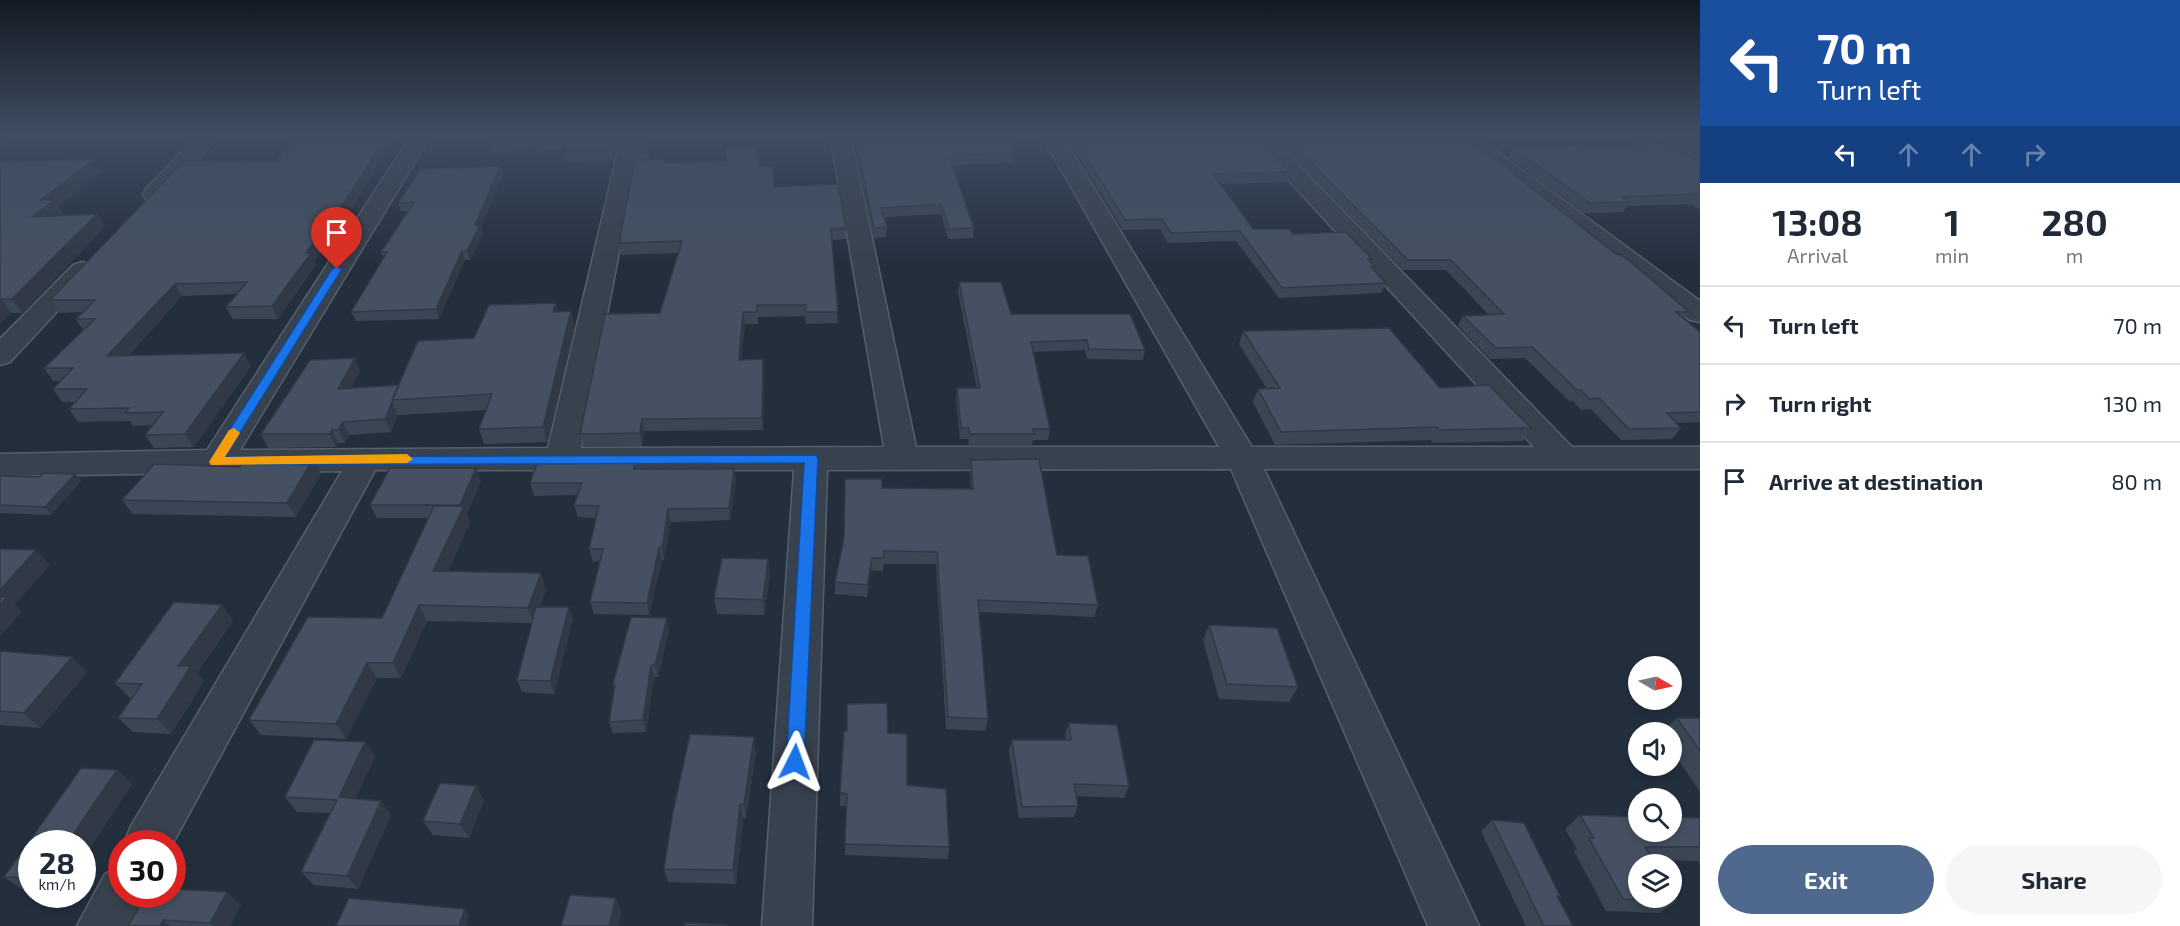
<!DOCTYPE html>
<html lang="en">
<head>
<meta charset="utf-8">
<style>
  body { margin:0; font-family:"Exo 2",sans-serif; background:#f6f6f7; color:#1f2937; height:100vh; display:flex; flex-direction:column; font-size:22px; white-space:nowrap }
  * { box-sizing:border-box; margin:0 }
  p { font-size:20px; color:#747a83 }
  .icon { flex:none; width:33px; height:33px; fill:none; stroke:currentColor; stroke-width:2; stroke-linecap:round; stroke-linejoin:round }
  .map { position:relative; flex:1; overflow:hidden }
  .drawer { display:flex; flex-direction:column; background:#fff; width:480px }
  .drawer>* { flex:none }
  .top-card { background:#1a4fa0; color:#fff; overflow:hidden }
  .needle { width:39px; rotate:99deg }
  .fabs { position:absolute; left:1628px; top:656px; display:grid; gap:12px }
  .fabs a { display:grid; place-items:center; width:54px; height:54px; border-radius:50%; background:#fff; box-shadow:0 3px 9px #0003; font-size:30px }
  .speed { position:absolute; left:18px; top:830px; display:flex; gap:12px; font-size:30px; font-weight:700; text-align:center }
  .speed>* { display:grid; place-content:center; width:78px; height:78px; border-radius:50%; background:#fff; box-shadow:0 3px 9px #0003; line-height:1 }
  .speed small { font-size:15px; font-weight:400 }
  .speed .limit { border:9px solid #d22; background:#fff; color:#111 }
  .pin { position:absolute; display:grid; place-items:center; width:51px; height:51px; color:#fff; margin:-62px -26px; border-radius:50% 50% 50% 0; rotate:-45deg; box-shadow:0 0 6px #0007 }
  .pin .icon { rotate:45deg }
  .me { position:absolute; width:66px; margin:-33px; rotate:3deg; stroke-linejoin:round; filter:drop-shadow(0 0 4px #0008) }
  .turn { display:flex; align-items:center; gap:21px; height:126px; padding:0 18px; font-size:27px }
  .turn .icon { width:78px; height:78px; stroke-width:2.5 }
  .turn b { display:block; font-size:42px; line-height:51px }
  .lanes { display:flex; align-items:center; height:57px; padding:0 18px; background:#0003; justify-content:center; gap:30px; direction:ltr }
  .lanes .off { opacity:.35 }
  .eta { display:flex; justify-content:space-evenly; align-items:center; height:102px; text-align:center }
  .eta b { font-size:36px; font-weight:700; line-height:42px }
  .primary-button { display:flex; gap:12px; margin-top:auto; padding:12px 18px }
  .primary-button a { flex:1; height:69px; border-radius:36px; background:#4f688e; color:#fff; font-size:24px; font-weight:700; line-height:69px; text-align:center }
  .primary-button a+a { background:#f6f6f7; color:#1f2937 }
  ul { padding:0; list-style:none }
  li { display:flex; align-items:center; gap:18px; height:78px; padding:0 18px; border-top:2px solid #e0e1e3 }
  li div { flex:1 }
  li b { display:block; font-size:22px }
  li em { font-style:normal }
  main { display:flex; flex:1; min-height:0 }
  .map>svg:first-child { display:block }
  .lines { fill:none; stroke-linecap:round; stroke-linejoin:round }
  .minor-casing { stroke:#565f6c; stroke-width:3 }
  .minor { fill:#38414e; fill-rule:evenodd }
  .wall { fill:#3b4654 }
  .shaded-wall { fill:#303945 }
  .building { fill:#455162; stroke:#303945; stroke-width:1.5 }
  .route { fill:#1a73e8; stroke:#114b97; stroke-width:1.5 }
  .slow { fill:#f59e0b }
</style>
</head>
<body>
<main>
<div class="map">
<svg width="1700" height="926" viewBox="0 0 1700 926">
  <rect width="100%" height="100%" fill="#242f3e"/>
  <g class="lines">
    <!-- minor casing -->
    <g class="minor-casing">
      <path id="minor" d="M0 134H14L7 141 0 143Z
        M199 134H221L162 199H146L143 194 146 189Z
        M412 134H432L240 450 548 448 622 134H642L581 448 884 447 830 134H850L916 447H1219L1041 134H1061L1252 447H1534L1246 134H1268L1572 447H1700V469H1264L1479 926H1428L1231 469 827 470 812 926H762L794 470H375L172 845V843H124L131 826 342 471 0 476V454L207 450Z
        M1450 134H1473L1700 301V322L1690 320Z
        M1655 134H1680L1700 145V160L1693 158Z
        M82 262 91 265 95 270 91 275 10 362 0 365V339L73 265Z
        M122 867V894H145L130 926H77L105 874Z"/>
    </g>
    <!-- minor -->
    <use href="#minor" class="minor"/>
  </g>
  <!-- wall -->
  <path class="wall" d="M493 134H568L561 149 539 150 528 145 525 151 494 152 491 142Z
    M621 134 613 161 568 163 565 151Z
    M652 134 649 159 639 160 637 147Z
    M853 134H1005L1014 153 1013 163 952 165 974 228 973 238 948 239 941 214 884 217 887 227 886 237 874 238Z
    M1065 134H1255L1290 172 1287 182 1220 184 1253 229 1293 234 1372 259 1371 263 1375 267 1373 270 1386 283 1381 293 1279 298 1236 241 1168 243 1160 229 1123 230Z
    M1270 134H1461L1689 312 1684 319 1700 333V422L1677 423 1681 428 1672 439 1621 440 1591 409 1581 410 1573 401H1569L1525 358 1490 359 1458 326 1463 316 1488 314 1446 270H1403Z
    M1513 148 1700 162V210L1691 204 1627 206 1623 212 1584 213 1508 157Z
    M95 159 102 172 58 206 63 213 60 216 105 227 22 313H11L0 323V162Z
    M665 159V163L759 166 774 187 846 228V239L832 240 838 323 806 324 805 316 758 317V324H745L741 360 764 371 763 430 644 431 642 446H584L580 434 660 313 678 253 621 255 619 243Z
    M503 174 481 227 483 234 470 260H465L439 319 356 321 351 312 384 258 381 252 408 211H401L398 203Z
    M350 212 314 261 316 265 278 319H233L226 307 237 294 182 296 128 356 251 366 194 447 154 448 145 435 153 425 133 426 130 421 78 422 69 409 76 402H62L53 389 61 381H53L44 368 83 330 76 319 83 312 59 313 50 300Z
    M959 282 1011 314 1145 350 1143 360 1087 359 1085 350 1033 352 1050 429 1048 440H1033L1032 445H969L968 439H960L956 398 957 388H977L958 292Z
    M556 303 558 312 575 326 547 442 484 444 479 429 487 410 398 415V414L391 432 349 435 345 443H338L336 447 268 448 261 434 360 371 351 388 399 385 474 338Z
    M1243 331 1440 388 1531 428 1523 441 1433 443 1430 440 1275 445 1253 402 1258 389H1267L1239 344Z
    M313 459 321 474 296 517 133 514 122 500 240 467Z
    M971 460 1057 555 1098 605 1094 617 979 612 988 719 985 731 946 729 936 564H884L883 571 871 570 867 597 835 594V582L882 488 971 489 970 472Z
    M637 469H734L736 481 730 520 671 522 664 560H662L649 615 594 614 590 602 600 561 593 562 589 549 597 518 578 517 574 505 578 495 534 496 530 483Z
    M75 474 81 481 51 515 0 513V476L40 477Z
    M481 481 467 514 470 522 448 571 546 589 540 607 573 619 554 694 522 692 517 680 532 623 427 621 401 678H377L346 739 261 735 249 720 382 618 429 518H377L370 505Z
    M768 559 770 575 764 615 717 614 714 598Z
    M222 605 233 621 197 673 204 681 171 734 133 732 118 718 131 698H130L115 683Z
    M1209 625 1298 687 1289 702 1219 699 1203 640Z
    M669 630 658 677H654L646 732 613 733 609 722 614 690 613 684Z
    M0 651 87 672 40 728 0 725Z
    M1677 718H1700V792L1671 749V732H1661Z
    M1069 723 1129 786 1124 798 1076 796 1078 806 1074 817 1019 818 1009 751 1012 740H1066L1065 734Z
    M888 733 907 785 949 847 948 859 845 855 846 806H840V793Z
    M365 742 375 756 356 798 381 801 391 815 358 889 314 885 301 872 331 813 297 812 285 797Z
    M756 752 746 818H743L736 884 668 882 664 869Z
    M81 768 117 770 132 784 82 860V843H32V891L23 890 4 877Z
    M484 800 469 838 433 835 423 821Z
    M1580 815 1700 818V864L1698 861 1653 860 1677 901 1659 913 1606 911 1574 851 1577 849 1565 829Z
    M1492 820 1560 896 1558 897 1573 926H1526L1481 831Z
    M241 905 230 926H128Z"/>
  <!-- shaded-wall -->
  <path class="shaded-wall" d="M388 134H398L350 212 314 261 316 265 278 319 272 306 306 253Z
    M561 134H568L561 149 559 139Z
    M615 134H621L613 161 611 148Z
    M649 134H652L649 159 647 147Z
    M526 135 528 145 525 151 522 141Z
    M95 159 102 172 58 206 63 213 41 230 32 217 41 200Z
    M500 166 503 174 481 227 483 234 470 260 467 251 475 225Z
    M97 214 105 227 22 313 12 299Z
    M462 251 465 260 439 319 436 309Z
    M175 284 182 296 116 368 107 356Z
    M1 299 11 313 0 323V300Z
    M556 303 559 317 553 312Z
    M571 311 575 326 547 442 543 427Z
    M743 312 745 324 740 372 739 360Z
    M244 353 251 366 194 447 185 434Z
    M355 358 360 371 344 401 338 389Z
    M763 359 764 371 763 430 762 418Z
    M392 401 398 414 391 432 385 419Z
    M642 419 644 431 642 446 640 433Z
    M343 422 349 435 345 443 338 430Z
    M332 430 338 443 336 447 330 434Z
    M313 459 321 474 296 517 287 503Z
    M476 468 481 481 467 514 470 522 441 587 433 571 462 510 460 505Z
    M734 469 736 481 730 520 729 508Z
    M75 474 81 481 51 515 45 507Z
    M668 509 671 522 664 560 662 548Z
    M659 548 662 560 649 615 647 603Z
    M36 550 50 565 15 604 22 612 0 636V590Z
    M872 558 871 570 867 597V585Z
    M768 559 770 575 764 615 763 600Z
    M541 573 546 589 534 623 528 608Z
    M222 605 233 621 197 673 204 681 171 734 157 719 178 666Z
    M419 605 427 621 401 678 393 663Z
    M569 607 573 619 554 694 550 681Z
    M667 618 669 630 658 677 655 665Z
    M72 657 87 672 40 728 24 713Z
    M367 663 377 678 346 739 336 724Z
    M651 665 654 677 646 732 643 720Z
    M754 737 756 752 746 818 744 804Z
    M365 742 375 756 350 811 339 797Z
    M117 770 132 784 82 860V843H67Z
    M476 786 484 800 469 838 460 824Z
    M381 801 391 815 358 889 347 876Z
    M740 804 743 818 736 884 733 870Z
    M227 892 241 905 230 926H213L210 923Z
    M616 898 622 911 618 926H609Z
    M465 909 469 915 466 926H459Z
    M163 920 170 926H160Z"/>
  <!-- building -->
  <path class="building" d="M299 134H388L345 201 306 253H311L272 306 226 307 247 282 175 284 107 356 244 353 185 434 145 435 163 412 125 413 129 408 69 409 87 389H53L73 368H44L95 319H76L95 300H50L184 161 275 162Z
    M493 134H561L559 139 537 140 526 135 522 141 491 142Z
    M569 134H615L611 148 565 151Z
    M639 134H649L647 147H637Z
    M855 134H1005L1014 153 949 156 974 228 949 229 941 204 881 208 887 227 874 228Z
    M1072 134H1255L1290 172 1213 174 1253 229H1289L1293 234 1346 232 1372 259H1368L1375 267H1371L1386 283 1282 288 1240 231 1171 233 1162 219 1125 220Z
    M1282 134H1461L1482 149 1616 254 1621 255 1630 261 1689 312H1676L1700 332V412L1667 413 1681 428 1629 429 1599 398 1589 399 1581 390H1577L1532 347 1496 348 1463 316 1504 314 1451 260H1408Z
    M1666 143 1700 162V196L1697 194 1622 197 1629 202 1590 203 1513 148Z
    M756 146 759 166H773L774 187 838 184 846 228 831 229 838 312H805L806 305H757V312H743L739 360 763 359 762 418 642 419 640 433 580 434 605 314 660 313 682 241 619 243 635 160 665 159 664 163 726 161V147Z
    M95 159 41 200H55L32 217 97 214 12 299H1L0 300V162Z
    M500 166 475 225H480L467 251H462L436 309 351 312 387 252H381L414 202 398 203 421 169Z
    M959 282H1001L1011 314H1130L1145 350 1089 349 1087 340 1031 342 1050 429H1033L1034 434H970L969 428H961L957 388H980Z
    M556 303 553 312 571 311 543 427 479 429 492 394 392 400 418 341 474 338 489 305Z
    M1389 328 1440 388 1489 385 1531 428 1440 430 1437 427 1281 432 1258 389 1280 388 1243 331Z
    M355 358 338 389 399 385 385 419 343 422 338 430H332L330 434H261L310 360Z
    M313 459 287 503 122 500 154 464 240 467 244 460Z
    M1039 459 1057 555 1088 556 1098 605 978 600 988 719 948 717 937 552 884 551V558H872L867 585 835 582 844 538 845 479H882V488L973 489 971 460Z
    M538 460H635L634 469H734L729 508 668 509 662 548H659L647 603 590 602 603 549H589L599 506 574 505 582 483H530Z
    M390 468H476L460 505H370Z
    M43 473 75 474 45 507 0 505V476L40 477Z
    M434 506H464L433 571 541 573 528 608 419 605 393 663H367L336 724 249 720 308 617 382 618Z
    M0 549 36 550 0 590Z
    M722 558 768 559 763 600 714 598Z
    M0 597H7L0 605Z
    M174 602 222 605 178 666H191L157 719 118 718 142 684 115 683Z
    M536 607H569L550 681 517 680Z
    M631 617 667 618 655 665H651L643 720 609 722 615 685 613 684Z
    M1209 625 1277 628 1298 687 1227 684Z
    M0 651 72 657 24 713 0 711Z
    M887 703 888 733 907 734V785L946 789 949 847 845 844 847 794 840 793 844 731H847V704Z
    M1677 718H1700V751Z
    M1069 723 1117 725 1129 786 1074 784 1078 806 1022 807 1012 740H1071Z
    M690 734 754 737 744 804H740L733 870 664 869 673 812Z
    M314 740 365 742 339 797 381 801 347 876 301 872 337 800 285 797Z
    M81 768 117 770 67 843H32V878L4 877Z
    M440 783 476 786 460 824 423 821Z
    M1580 815 1638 817V831H1671V817L1700 818V847H1645L1656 864H1638V897H1671V890L1677 901 1623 899 1589 838H1594Z
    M1492 820 1524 823 1560 896H1557L1573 926H1544Z
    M172 889 227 892 210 923 163 920 160 926H128L147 894H172Z
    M570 895 616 898 609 926H561Z
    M349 898 465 909 459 926H336Z
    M685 923 728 925 685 926Z"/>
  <!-- sky -->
  <linearGradient id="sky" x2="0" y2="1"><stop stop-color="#141a22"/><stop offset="0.51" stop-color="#3f4d63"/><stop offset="1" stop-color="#3f4d63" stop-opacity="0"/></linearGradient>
  <rect width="1700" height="264" fill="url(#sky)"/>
  <!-- route -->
  <path class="route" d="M337 266 342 269 225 457 816 455 818 458 804 762 802 768 795 771 789 768 786 762 804 463 211 465V459L332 269Z"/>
  <!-- slow -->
  <path class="slow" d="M234 428 240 433 225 457 407 454 413 459 407 463 211 465 209 462 229 430Z"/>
</svg>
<div class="fabs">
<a><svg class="needle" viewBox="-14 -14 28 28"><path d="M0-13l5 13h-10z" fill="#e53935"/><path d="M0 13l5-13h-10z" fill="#747a83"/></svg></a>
<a><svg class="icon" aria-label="sound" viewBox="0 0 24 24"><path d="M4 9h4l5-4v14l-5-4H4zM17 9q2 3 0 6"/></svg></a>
<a><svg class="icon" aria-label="search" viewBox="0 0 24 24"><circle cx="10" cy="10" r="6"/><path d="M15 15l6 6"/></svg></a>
<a><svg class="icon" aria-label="layers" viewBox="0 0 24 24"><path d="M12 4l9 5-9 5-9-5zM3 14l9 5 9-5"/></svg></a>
</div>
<div class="speed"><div>28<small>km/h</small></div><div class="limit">30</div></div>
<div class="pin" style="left:337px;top:269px;background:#d93025"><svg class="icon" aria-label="arrive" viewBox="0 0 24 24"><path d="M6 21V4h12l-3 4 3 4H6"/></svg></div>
<svg class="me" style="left:795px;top:762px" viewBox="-20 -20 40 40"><path d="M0-17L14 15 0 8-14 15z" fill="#1a73e8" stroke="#fff" stroke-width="4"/></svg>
</div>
<section class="drawer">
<div class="top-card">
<div class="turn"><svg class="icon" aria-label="left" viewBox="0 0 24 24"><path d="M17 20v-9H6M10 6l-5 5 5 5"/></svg><div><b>70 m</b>Turn left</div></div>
<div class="lanes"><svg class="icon" aria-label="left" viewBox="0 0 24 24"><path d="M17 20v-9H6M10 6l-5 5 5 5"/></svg><svg class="icon off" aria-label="ahead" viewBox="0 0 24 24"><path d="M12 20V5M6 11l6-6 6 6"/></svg><svg class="icon off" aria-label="ahead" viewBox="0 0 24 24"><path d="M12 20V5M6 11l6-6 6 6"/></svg><svg class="icon off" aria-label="right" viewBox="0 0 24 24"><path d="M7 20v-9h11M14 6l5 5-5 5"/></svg></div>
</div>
<div class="eta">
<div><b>13:08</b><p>Arrival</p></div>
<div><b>1</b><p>min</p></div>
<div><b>280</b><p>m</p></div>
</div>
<ul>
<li><svg class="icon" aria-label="left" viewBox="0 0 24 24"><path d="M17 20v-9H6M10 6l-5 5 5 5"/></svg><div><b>Turn left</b></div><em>70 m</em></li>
<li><svg class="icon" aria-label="right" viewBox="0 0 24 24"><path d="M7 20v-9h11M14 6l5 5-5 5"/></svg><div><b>Turn right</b></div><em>130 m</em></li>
<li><svg class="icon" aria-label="arrive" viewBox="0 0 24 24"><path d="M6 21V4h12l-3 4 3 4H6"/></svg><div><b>Arrive at destination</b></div><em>80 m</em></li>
</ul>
<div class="primary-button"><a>Exit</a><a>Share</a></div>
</section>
</main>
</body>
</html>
